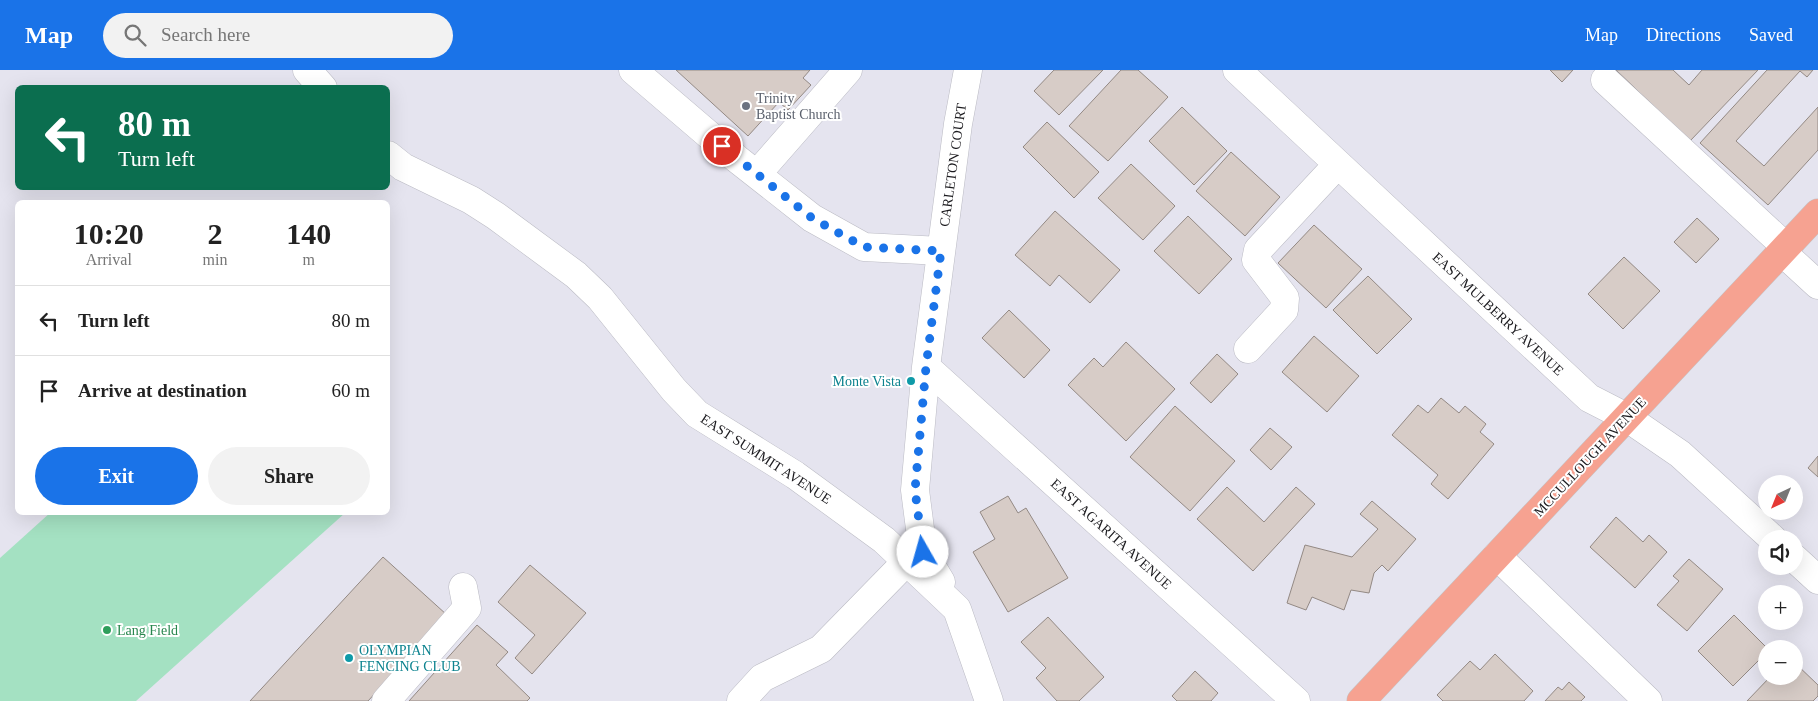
<!DOCTYPE html>
<html lang="en">
<head>
<meta charset="utf-8">
<style>
  body { margin:0; font-family:"Times New Roman",serif; background:#f2f2f2; color:#222; height:100vh; display:flex; flex-direction:column; font-size:19px; white-space:nowrap }
  * { box-sizing:border-box; margin:0 }
  p { font-size:16px; color:#767676 }
  .icon { flex:none; width:28px; height:28px; fill:none; stroke:currentColor; stroke-width:2; stroke-linecap:round; stroke-linejoin:round }
  .map { position:relative; flex:1; overflow:hidden }
  .side { position:absolute; left:15px; top:130px; width:375px; height:315px; display:flex; flex-direction:column; background:#fff; border-radius:8px; box-shadow:0 5px 20px #0002 }
  .side>* { flex:none }
  .hud { position:absolute; left:15px; top:15px; width:375px; height:105px; border-radius:8px; box-shadow:0 5px 20px #0002; background:#0b6e4f; color:#fff; overflow:hidden }
  .needle { width:32px; rotate:223deg }
  .fabs { position:absolute; left:1758px; top:405px; display:grid; gap:10px }
  .fabs a { display:grid; place-items:center; width:45px; height:45px; border-radius:50%; background:#fff; box-shadow:0 5px 20px #0002; font-size:25px }
  .pin { position:absolute; display:grid; place-items:center; width:42px; height:42px; color:#fff; margin:-21px; border:2px solid #fff; border-radius:50%; box-shadow:0 1px 5px #0007 }
  .me { position:absolute; width:55px; margin:-28px; rotate:353deg; stroke-linejoin:round; filter:drop-shadow(0 0 4px #0008) }
  .turn { display:flex; align-items:center; gap:18px; height:105px; padding:0 20px; font-size:22px }
  .turn .icon { width:65px; height:65px; stroke-width:2.5 }
  .turn b { display:block; font-size:35px; line-height:42px }
  .eta { display:flex; justify-content:space-evenly; align-items:center; height:85px; text-align:center }
  .eta b { font-size:30px; font-weight:700; line-height:35px }
  .primary-button { display:flex; gap:10px; margin-top:auto; padding:10px 20px }
  .primary-button a { flex:1; height:58px; border-radius:30px; background:#1a73e8; color:#fff; font-size:20px; font-weight:700; line-height:58px; text-align:center }
  .primary-button a+a { background:#f2f2f2; color:#222 }
  ul { padding:0; list-style:none }
  li { display:flex; align-items:center; gap:15px; height:70px; padding:0 20px; border-top:1px solid #e0e0e0 }
  li div { flex:1 }
  li b { display:block; font-size:19px }
  li em { font-style:normal }
  header { display:flex; align-items:center; gap:30px; box-sizing:border-box; height:70px; padding:0 25px; background:#1a73e8; color:#fff }
  header strong { font-size:24px }
  nav { display:flex; gap:28px; margin-inline-start:auto; font-size:18px }
  .search { width:350px; height:45px; background:#f2f2f2; display:flex; align-items:center; gap:12px; box-sizing:border-box; padding:0 18px; border-radius:28px; color:#767676; font-size:19px }
  .map>svg:first-child { display:block }
  .green { fill:#a4e1c2 }
  .building { fill:#d7ccc7; stroke:#938984 }
  .lines { fill:none; stroke-linecap:round; stroke-linejoin:round }
  .minor-casing { stroke:#bbbbc4; stroke-width:29 }
  .major-casing { stroke:#c4c3c4; stroke-width:29 }
  .minor { stroke:#fff; stroke-width:28 }
  .major { stroke:#f6a291; stroke-width:28 }
  .route { stroke:#1a73e8; stroke-width:9; stroke-dasharray:0 16.2 }
  .worship-dot { fill:#6b7280; stroke:#fff; stroke-width:2 }
  .culture-dot { fill:#0f9aa8; stroke:#fff; stroke-width:2 }
  .leisure-dot { fill:#2e9e5b; stroke:#fff; stroke-width:2 }
  .labels { text-anchor:middle; dominant-baseline:central; stroke-width:4; stroke-linejoin:round; paint-order:stroke }
  .worship-label { font-size:14px; fill:#5b616d; stroke:#fff; text-anchor:start }
  .street-label { font-size:14px; fill:#1b1a1e; stroke:#fff }
  .culture-label { font-size:14px; fill:#0d838f; stroke:#fff; text-anchor:end }
  .leisure-label { font-size:14px; fill:#27864d; stroke:#fff; text-anchor:start }
</style>
</head>
<body>
<header>
<strong>Map</strong>
<div class="search"><svg class="icon" aria-label="search" viewBox="0 0 24 24"><circle cx="10" cy="10" r="6"/><path d="M15 15l6 6"/></svg>Search here</div>
<nav><a>Map</a><a>Directions</a><a>Saved</a></nav>
</header>
<div class="map">
<svg width="1818" height="631" viewBox="0 0 1818 631">
  <rect width="100%" height="100%" fill="#e5e4ef"/>
  <!-- green -->
  <path class="green" d="M51 442H345V443L136 631H0V488Z"/>
  <!-- building -->
  <path class="building" d="M676 0H810L803 8 811 15 788 40 779 32 748 66Z
    M1054 0H1103L1059 45 1034 21Z
    M1121 0H1138L1168 27 1108 91 1069 56Z
    M1550 0H1573L1562 12Z
    M1616 0H1673L1689 15 1702 0H1758L1690 71Z
    M1767 0H1813L1807 7 1800 1 1736 71 1764 96 1818 37V80L1768 135 1700 73Z
    M1182 37 1227 81 1194 115 1149 71Z
    M1047 52 1099 102 1074 128 1023 77Z
    M1231 82 1280 127 1245 166 1196 121Z
    M1131 94 1175 136 1143 170 1098 128Z
    M1055 141 1120 200 1090 233 1059 205 1050 216 1015 185Z
    M1188 146 1232 189 1199 224 1154 181Z
    M1697 148 1719 169 1696 193 1674 172Z
    M1314 155 1362 199 1326 238 1278 193Z
    M1624 187 1660 221 1623 259 1588 224Z
    M1368 206 1412 249 1377 284 1333 240Z
    M1009 240 1050 280 1024 308 982 268Z
    M1314 266 1359 306 1327 342 1282 302Z
    M1126 272 1175 319 1126 371 1068 315 1094 288 1103 297Z
    M1217 284 1238 304 1211 333 1190 313Z
    M1441 328 1459 343 1465 336 1486 354 1480 362 1494 374 1448 429 1431 414 1438 405 1392 365 1418 335 1428 343Z
    M1175 336 1235 391 1190 441 1130 387Z
    M1270 358 1292 377 1271 400 1250 380Z
    M1818 386V407L1808 398Z
    M1227 417 1264 452 1296 417 1315 434 1253 501 1197 449Z
    M1008 426 1018 443 1026 438 1068 508 1008 542 973 482 995 469 980 442Z
    M1372 431 1416 469 1388 501 1382 495 1374 503 1369 523 1351 520 1344 540 1312 527 1306 540 1287 533 1305 475 1352 487 1378 459 1360 444Z
    M1616 447 1643 472 1649 465 1667 482 1635 518 1590 477Z
    M383 487 447 545 368 631H250Z
    M1689 489 1723 519 1687 561 1657 535 1679 511 1673 506Z
    M530 495 586 543 532 604 515 588 535 565 498 532Z
    M1734 545 1768 579H1766V583L1733 616 1698 581Z
    M1048 547 1104 607 1079 631H1057L1036 608 1046 598 1021 572Z
    M477 555 508 582 496 595 530 628 527 631H409Z
    M1495 584 1533 621 1524 631H1443L1437 625 1470 591 1480 600Z
    M1794 592 1818 615V626L1813 631H1747L1771 606H1794Z
    M1195 601 1218 623 1211 631H1177L1172 626Z
    M1569 612 1585 627 1581 631H1545L1558 617 1562 620Z"/>
  <g class="lines">
    <!-- minor casing -->
    <g class="minor-casing">
      <path id="minor" d="M307 0 323 18
        M633 0 737 89 812 148 864 177 941 181
        M1237 0 1589 328 1626 347 1680 384 1773 469
        M1605 10 1786 177
        M388 85 403 97 471 130 496 146 576 205 600 228 674 320 697 344 795 405 884 470 957 539 989 631
        M757 104 848 0
        M1782 182 1818 215
        M1248 279 1284 240 1285 228 1256 190 1258 180 1338 94
        M926 297 1296 631
        M1497 486 1648 631
        M1794 488 1818 510
        M941 512 923 482 915 420 926 297 958 54 968 0
        M386 631 467 538 463 517
        M741 631 762 608 821 579 906 492"/>
    </g>
    <!-- major casing -->
    <g class="major-casing">
      <path id="major" d="M1361 631 1818 143"/>
    </g>
    <!-- minor -->
    <use href="#minor" class="minor"/>
    <!-- major -->
    <use href="#major" class="major"/>
  </g>
  <g class="lines">
    <!-- route -->
    <path class="route" d="M722 76 812 148 864 177 941 181 926 297 915 420 923 482"/>
  </g>
  <!-- markers -->
  <circle class="worship-dot" cx="746" cy="36" r="5"/>
  <g class="culture-dot">
    <circle cx="911" cy="311" r="5"/>
    <circle cx="349" cy="588" r="5"/>
  </g>
  <circle class="leisure-dot" cx="107" cy="560" r="5"/>
  <g class="labels">
    <!-- worship labels -->
    <g class="worship-label">
      <text x="756" y="28">Trinity<tspan x="756" dy="16">Baptist Church</tspan></text>
    </g>
    <!-- street labels -->
    <g class="street-label">
      <text transform="translate(953 95) rotate(-82)">CARLETON COURT</text>
      <text transform="translate(1498 244) rotate(43)">EAST MULBERRY AVENUE</text>
      <text transform="translate(1590 387) rotate(-47)">MCCULLOUGH AVENUE</text>
      <text transform="translate(766 389) rotate(33)">EAST SUMMIT AVENUE</text>
      <text transform="translate(1111 464) rotate(42)">EAST AGARITA AVENUE</text>
    </g>
    <!-- culture labels -->
    <g class="culture-label">
      <text x="901" y="311">Monte Vista</text>
      <text x="359" y="580" text-anchor="start">OLYMPIAN<tspan x="359" dy="16">FENCING CLUB</tspan></text>
    </g>
    <!-- leisure labels -->
    <g class="leisure-label">
      <text x="117" y="560">Lang Field</text>
    </g>
  </g>
</svg>
<div class="fabs">
<a><svg class="needle" viewBox="-14 -14 28 28"><path d="M0-13l5 13h-10z" fill="#e53935"/><path d="M0 13l5-13h-10z" fill="#767676"/></svg></a>
<a><svg class="icon" aria-label="sound" viewBox="0 0 24 24"><path d="M4 9h4l5-4v14l-5-4H4zM17 9q2 3 0 6"/></svg></a>
<a>+</a>
<a>−</a>
</div>
<div class="pin" style="left:722px;top:76px;background:#d93025"><svg class="icon" aria-label="arrive" viewBox="0 0 24 24"><path d="M6 21V4h12l-3 4 3 4H6"/></svg></div>
<svg class="me" style="left:923px;top:482px" viewBox="-20 -20 40 40"><circle r="19" fill="#fff"/><path d="M0-13L10 11 0 6-10 11z" fill="#1a73e8"/></svg>
<div class="hud">
<div class="turn"><svg class="icon" aria-label="left" viewBox="0 0 24 24"><path d="M17 20v-9H6M10 6l-5 5 5 5"/></svg><div><b>80 m</b>Turn left</div></div>
</div>
<section class="side">
<div class="eta">
<div><b>10:20</b><p>Arrival</p></div>
<div><b>2</b><p>min</p></div>
<div><b>140</b><p>m</p></div>
</div>
<ul>
<li><svg class="icon" aria-label="left" viewBox="0 0 24 24"><path d="M17 20v-9H6M10 6l-5 5 5 5"/></svg><div><b>Turn left</b></div><em>80 m</em></li>
<li><svg class="icon" aria-label="arrive" viewBox="0 0 24 24"><path d="M6 21V4h12l-3 4 3 4H6"/></svg><div><b>Arrive at destination</b></div><em>60 m</em></li>
</ul>
<div class="primary-button"><a>Exit</a><a>Share</a></div>
</section>
</div>
</body>
</html>
